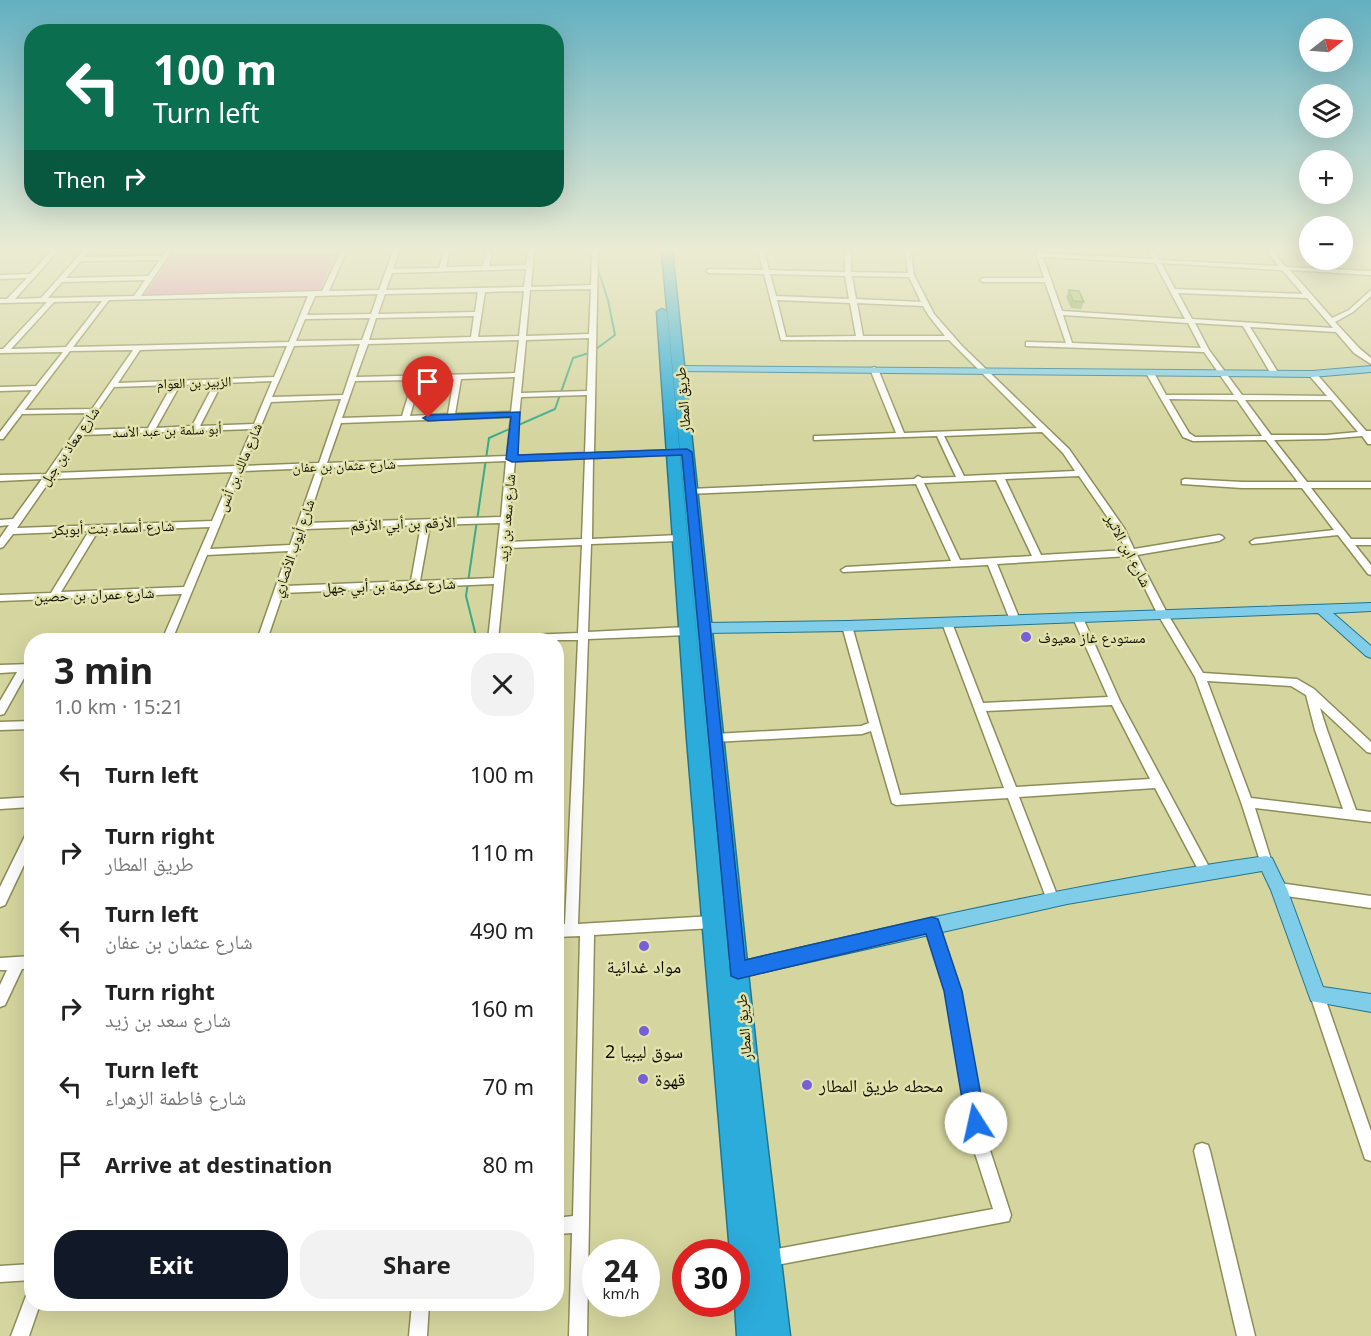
<!DOCTYPE html>
<html lang="en">
<head>
<meta charset="utf-8">
<style>
  body { margin:0; font-family:"Noto Sans","Noto Naskh Arabic",sans-serif; background:#f2f2f2; color:#222; height:100vh; display:flex; flex-direction:column; font-size:22px; white-space:nowrap }
  * { box-sizing:border-box; margin:0 }
  p { font-size:20px; color:#767676 }
  .icon { flex:none; width:33px; height:33px; fill:none; stroke:currentColor; stroke-width:2; stroke-linecap:round; stroke-linejoin:round }
  .map { position:relative; flex:1; overflow:hidden }
  .side { position:absolute; left:24px; top:633px; width:540px; height:678px; display:flex; flex-direction:column; background:#fff; border-radius:24px; box-shadow:0 6px 24px #0002 }
  .side>* { flex:none }
  .top-card { position:absolute; left:24px; top:24px; width:540px; height:183px; border-radius:24px; box-shadow:0 6px 24px #0002; background:#0b6e4f; color:#fff; overflow:hidden }
  .needle { width:39px; rotate:73deg }
  .fabs { position:absolute; left:1299px; top:18px; display:grid; gap:12px }
  .fabs a { display:grid; place-items:center; width:54px; height:54px; border-radius:50%; background:#fff; box-shadow:0 6px 24px #0002; font-size:30px }
  .speed { position:absolute; left:582px; top:1239px; display:flex; gap:12px; font-size:30px; font-weight:700; text-align:center }
  .speed>* { display:grid; place-content:center; width:78px; height:78px; border-radius:50%; background:#fff; box-shadow:0 6px 24px #0002; line-height:1 }
  .speed small { font-size:15px; font-weight:400 }
  .speed .limit { border:9px solid #d22; background:#fff; color:#111 }
  .pin { position:absolute; display:grid; place-items:center; width:51px; height:51px; color:#fff; margin:-62px -26px; border-radius:50% 50% 50% 0; rotate:-45deg; box-shadow:0 0 6px #0007 }
  .pin .icon { rotate:45deg }
  .me { position:absolute; width:66px; margin:-33px; rotate:350deg; stroke-linejoin:round; filter:drop-shadow(0 0 4px #0008) }
  .turn { display:flex; align-items:center; gap:21px; height:126px; padding:0 30px; font-size:27px }
  .turn .icon { width:78px; height:78px; stroke-width:2.5 }
  .turn b { display:block; font-size:42px; line-height:51px }
  .then { display:flex; align-items:center; height:57px; padding:0 30px; background:#0003; gap:12px; font-size:22px }
  .round { display:grid; place-items:center; flex:none; width:63px; height:63px; border-radius:24px; background:#f2f2f2 }
  .overview { display:flex; align-items:center; justify-content:space-between; height:102px; padding:0 30px }
  h1 { font-size:36px; font-weight:700; line-height:45px }
  .action { display:flex; gap:12px; margin-top:auto; padding:12px 30px }
  .action a { flex:1; height:69px; border-radius:24px; background:#111827; color:#fff; font-size:24px; font-weight:700; line-height:69px; text-align:center }
  .action a+a { background:#f2f2f2; color:#222 }
  ul { padding:0; list-style:none }
  li { display:flex; align-items:center; gap:18px; height:78px; padding:0 30px }
  li div { flex:1 }
  li b { display:block; font-size:22px }
  li em { font-style:normal }
  .map>svg:first-child { display:block }
  .green { fill:#e78aba }
  .lines { fill:none; stroke-linecap:round; stroke-linejoin:round }
  .stream { stroke:#3caa87; stroke-width:2 }
  .minor-casing { stroke:#8d8d59; stroke-width:3 }
  .major-casing { stroke:#22758e; stroke-width:2 }
  .highway-casing { stroke:#22758e; stroke-width:3 }
  .minor { fill:#fff; fill-rule:evenodd }
  .major { fill:#80cde9; fill-rule:evenodd }
  .highway { fill:#2cacdb; fill-rule:evenodd }
  .wall { fill:#7ea349 }
  .building { fill:#92bd55; stroke:#66843c; stroke-width:1.5 }
  .route { fill:#1a73e8; stroke:#114b97; stroke-width:1.5 }
  .poi-dot { fill:#765fd9; stroke:#e2e3ac; stroke-width:2 }
  .labels { text-anchor:middle; dominant-baseline:central; stroke-width:5; stroke-linejoin:round; paint-order:stroke }
  .far-street-label { font-size:14px; fill:#0f0e00; stroke:#e2e3ac }
  .street-label { font-size:15px; fill:#0f0e00; stroke:#e2e3ac }
  .poi-label { font-size:15px; fill:#0f0e00; stroke:#e2e3ac; text-anchor:start }
  .near-poi-label { font-size:18px; fill:#0f0e00; stroke:#e2e3ac }
</style>
</head>
<body>
<div class="map">
<svg width="1371" height="1336" viewBox="0 0 1371 1336">
  <rect width="100%" height="100%" fill="#d5d59f"/>
  <!-- green -->
  <path class="green" d="M175 251H337L320 290 145 294Z"/>
  <g class="lines">
    <!-- stream -->
    <path class="stream" d="M584 251 594 261
      M477 640 466 596 489 438 555 409 573 358 592 352 615 335 608 300 597 267"/>
    <!-- minor casing -->
    <g class="minor-casing">
      <path id="minor" d="M51 251H58L15 299 41 298 83 251H89L84 257 162 256 166 251H172L141 296 322 291 341 251H347L329 291 379 290 393 251H399L393 269 439 268 444 251H450L446 267 483 266 486 251H492L489 266 526 265 528 251H534L531 287 591 285 592 251H598L594 453 681 450 685 452 681 454 593 458 592 539 679 535 684 538 679 541 591 544 588 632 687 627 692 631 687 635 588 639 578 924 713 916 718 918 720 922 718 926 713 928 594 935 587 1336H569L572 1233 556 1234V1218L573 1216 580 936 556 937V925L565 924 578 640H488L494 584 283 593 267 640H257L288 551 207 555 172 640H162L182 594 0 601V595L51 593 89 531 13 534 3 547 0 548V538L9 525 0 526V520L13 519 42 479 0 481V475L46 474 88 413 22 414 3 439H0V432L32 390 0 391V387L36 386 63 352 0 353V349H3L47 302 0 303V299H7L27 278 0 279V275L30 274ZM160 260 148 276 66 278 81 261ZM526 269 524 287 386 290 392 273ZM145 280 134 296 48 298 62 282ZM591 289 589 334 526 336 530 290ZM524 291 519 336 478 337 485 292ZM478 292 475 312 378 314 385 294ZM378 294 371 314 307 315 315 296ZM308 296 289 342 73 347 109 300ZM102 301 66 347 11 349 54 302ZM474 316 471 337 369 340 376 318ZM370 318 362 340 296 341 305 319ZM589 338 587 391 521 393 526 340ZM519 340 515 373 356 377 368 344ZM360 344 343 395 272 397 294 346ZM287 346 274 377 118 383 140 350ZM133 350 92 409 25 410 70 351ZM515 377 511 412 455 414 461 379ZM454 379 448 414 410 416 420 380ZM413 380 402 416 342 418 355 381ZM272 381 254 424 200 426 222 383ZM214 384 192 426 156 428 180 385ZM172 385 148 428 84 430 114 387ZM587 395 585 453 515 456 521 397ZM341 399 319 463 244 466 271 402ZM511 417 507 456 327 463 341 423ZM252 429 236 466 54 473 81 435ZM585 458 582 539 507 542 515 461ZM506 461 501 517 307 523 325 468ZM317 468 290 545 210 549 242 471ZM233 472 212 521 17 528 51 479ZM500 523 494 578 420 581 430 525ZM421 525 411 581 285 586 305 529ZM210 527 184 587 61 592 98 531ZM582 545 578 633 503 636 498 640 507 548Z
        M758 251H764L769 270 845 272V251H851V272L908 273 905 251H911L914 275 934 314 962 346 1069 449 1124 528 1134 549 1219 535 1222 536 1224 538 1219 541 1137 555 1167 613 1203 673 1297 679 1314 689 1371 742V753L1367 752 1320 708 1327 730 1356 810 1371 812V822L1255 808 1272 863 1270 867 1266 868 1262 867 1241 802 1195 677 1157 613 1129 556 997 564 1020 620 1015 623 1010 620 988 565 843 572 841 570 846 567 951 561 916 484 687 494 686 492 690 489 914 479 918 476 922 478 956 477 937 436 814 440V436H817L896 433 870 369 874 367 878 369 904 433 1037 428 949 340H781L764 274 709 273 706 271 709 269 763 270ZM770 274 845 276 849 299 776 296ZM852 276 909 277 921 302 856 299ZM777 300 850 303 856 336 786 337ZM857 303 923 306 929 316 945 336H863ZM1042 432 1063 453 1075 471 964 476 944 436ZM1079 476 1115 528 1126 550 1041 555 1005 479ZM996 480 1032 556 960 560 924 483ZM1207 681 1291 686 1306 695 1315 730 1343 809 1251 798Z
        M1035 251H1041L1042 253 1153 259 1148 251H1154L1159 260 1279 266 1266 251H1272L1286 267 1371 271V275L1290 270 1332 318 1349 310 1371 290V296L1353 312 1335 322 1360 349 1371 358V364L1354 353 1336 332 1250 327 1279 374 1275 376 1271 374 1243 326 1195 323 1209 350 1242 395 1327 396 1308 374 1315 372 1366 431H1371V444H1368L1362 436 1326 439 1274 440 1307 482H1371V488H1311L1351 539H1371V545H1355L1371 565V575L1368 574 1338 535 1252 544 1250 542 1255 539 1334 530 1302 488H1242L1182 484V480L1185 479 1242 482H1298L1266 440 1193 441 1183 437 1146 373 1153 371 1166 395H1234L1204 352 1026 346V342H1029L1066 343 1045 282H983L980 280 983 278H1044ZM1043 257 1155 263 1185 319 1062 311ZM1161 263 1282 270 1303 294 1175 289ZM1178 293 1307 298 1333 328 1192 319ZM1063 315 1188 323 1201 348 1072 343ZM1169 399 1237 400 1262 436 1195 437 1189 433ZM1245 400H1331L1358 432 1326 435H1271Z
        M1078 615 1083 618 1120 701 1209 867 1211 871 1209 875 1205 877 1201 875 1155 788 1019 797 1059 900 1058 904 1053 906 1048 904 1047 900 1008 798 896 805 892 803 871 731 862 734 714 742 710 741 708 738 710 735 714 734 861 726 869 723 842 626 847 622 852 626 900 795 1004 788 942 623 947 619 952 623 983 703 1108 697 1073 618ZM1112 705 1150 779 1016 787 986 711Z
        M32 664V670L28 671 4 714 0 715V701L17 672 0 673V665Z
        M32 721V729L0 730V722Z
        M32 797V807L0 809V799Z
        M32 829V848L5 905 0 907V887L28 830Z
        M1279 883 1371 896V908L1279 895 1274 893 1273 889 1274 885Z
        M932 919 937 921 939 925 960 991 987 1141 1011 1215 1009 1221 766 1267 760 1265 758 1259 760 1253 766 1251 993 1209 971 1141 946 991 925 925 927 921Z
        M32 956V968L22 969 5 1005 0 1007V985L7 970H0V958Z
        M1317 988 1322 990 1324 995 1371 1131V1161L1365 1159 1363 1153 1310 995 1312 990Z
        M1202 1143 1208 1145 1210 1151 1255 1336H1237L1194 1151 1196 1145Z
        M32 1264V1280L0 1282V1266Z
        M32 1294V1304H40L29 1336H11L26 1296Z
        M412 1304H429L427 1336H409Z"/>
    </g>
    <!-- major casing -->
    <g class="major-casing">
      <path id="major" d="M680 366 1312 371 1371 366V372L1312 377 677 371V367Z
        M1371 603V611L1333 613 1371 646V658L1366 656 1318 613 847 631 703 633 697 628 703 623 847 621Z
        M1266 856 1272 858 1287 889 1323 987 1371 994V1012L1311 1001 1271 890 1262 871 1067 904 738 978 732 976 729 970 732 964 738 962C913 921 1088 881 1266 856Z"/>
    </g>
    <!-- highway casing -->
    <g class="highway-casing">
      <path id="highway" d="M662 251H672L758 1067 790 1336H737L735 1304 736 1252H730L687 739 657 312 662 309 667 312 710 787Z"/>
    </g>
    <!-- minor -->
    <use href="#minor" class="minor"/>
    <!-- major -->
    <use href="#major" class="major"/>
    <!-- highway -->
    <use href="#highway" class="highway"/>
  </g>
  <!-- wall -->
  <path class="wall" d="M1069 290 1084 302 1081 309 1071 308 1066 297Z"/>
  <!-- building -->
  <path class="building" d="M1069 290 1079 291 1084 302 1073 301Z"/>
  <!-- sky -->
  <linearGradient id="sky" x2="0" y2="1"><stop stop-color="#63b0c1"/><stop offset="0.57" stop-color="#ececd4"/><stop offset="1" stop-color="#ececd4" stop-opacity="0"/></linearGradient>
  <rect width="1371" height="438" fill="url(#sky)"/>
  <!-- route -->
  <path class="route" d="M520 412 518 455 687 449 692 452 745 960 932 917 938 919 962 991 986 1123 983 1130 976 1133 969 1130 966 1123 944 991 926 934 738 979 731 976 682 455 512 462 506 459 511 417 428 421 423 418 428 415Z"/>
  <!-- markers -->
  <g class="poi-dot">
    <circle cx="1026" cy="637" r="6"/>
    <circle cx="644" cy="946" r="6"/>
    <circle cx="644" cy="1031" r="6"/>
    <circle cx="643" cy="1079" r="6"/>
    <circle cx="807" cy="1085" r="6"/>
  </g>
  <g class="labels">
    <!-- far-street labels -->
    <g class="far-street-label">
      <text transform="translate(194 382) rotate(-2)">الزبير بن العوام</text>
      <text transform="translate(167 430) rotate(-2)">أبو سلمة بن عبد الأسد</text>
      <text transform="translate(69 446) rotate(-55)">شارع معاذ بن جبل</text>
      <text transform="translate(344 465) rotate(-2)">شارع عثمان بن عفان</text>
      <text transform="translate(239 467) rotate(-67)">شارع مالك بن أنس</text>
      <text transform="translate(506 518) rotate(-85)">شارع سعد بن زيد</text>
      <text transform="translate(293 548) rotate(-71)">شارع أيوب الأنصاري</text>
    </g>
    <!-- street labels -->
    <g class="street-label">
      <text transform="translate(682 400) rotate(-95)">طريق المطار</text>
      <text transform="translate(403 523) rotate(-2)">الأرقم بن أبي الأرقم</text>
      <text transform="translate(113 527) rotate(-2)">شارع أسماء بنت أبوبكر</text>
      <text transform="translate(1129 550) rotate(62)">شارع ابن الاثير</text>
      <text transform="translate(389 585) rotate(-2)">شارع عكرمة بن أبي جهل</text>
      <text transform="translate(94 594) rotate(-2)">شارع عمران بن حصين</text>
      <text transform="translate(743 1027) rotate(-95)">طريق المطار</text>
    </g>
    <!-- poi labels -->
    <g class="poi-label">
      <text x="1038" y="637">مستودع غاز معيوف</text>
    </g>
    <!-- near-poi labels -->
    <g class="near-poi-label">
      <text x="644" y="966">مواد غدائية</text>
      <text x="644" y="1051">سوق ليبيا 2</text>
      <text x="655" y="1079" text-anchor="start">قهوة</text>
      <text x="819" y="1085" text-anchor="start">محطه طريق المطار</text>
    </g>
  </g>
</svg>
<div class="fabs">
<a><svg class="needle" viewBox="-14 -14 28 28"><path d="M0-13l5 13h-10z" fill="#e53935"/><path d="M0 13l5-13h-10z" fill="#767676"/></svg></a>
<a><svg class="icon" aria-label="layers" viewBox="0 0 24 24"><path d="M12 4l9 5-9 5-9-5zM3 14l9 5 9-5"/></svg></a>
<a>+</a>
<a>−</a>
</div>
<div class="speed"><div>24<small>km/h</small></div><div class="limit">30</div></div>
<div class="pin" style="left:428px;top:418px;background:#d93025"><svg class="icon" aria-label="arrive" viewBox="0 0 24 24"><path d="M6 21V4h12l-3 4 3 4H6"/></svg></div>
<svg class="me" style="left:976px;top:1123px" viewBox="-20 -20 40 40"><circle r="19" fill="#fff"/><path d="M0-13L10 11 0 6-10 11z" fill="#1a73e8"/></svg>
<div class="top-card">
<div class="turn"><svg class="icon" aria-label="left" viewBox="0 0 24 24"><path d="M17 20v-9H6M10 6l-5 5 5 5"/></svg><div><b>100 m</b>Turn left</div></div>
<div class="then">Then<svg class="icon" aria-label="right" viewBox="0 0 24 24"><path d="M7 20v-9h11M14 6l5 5-5 5"/></svg></div>
</div>
<section class="side">
<div class="overview"><div><h1>3 min</h1><p>1.0 km · 15:21</p></div><a class="round"><svg class="icon" aria-label="close" viewBox="0 0 24 24"><path d="M6 6l12 12M18 6L6 18"/></svg></a></div>
<ul>
<li><svg class="icon" aria-label="left" viewBox="0 0 24 24"><path d="M17 20v-9H6M10 6l-5 5 5 5"/></svg><div><b>Turn left</b></div><em>100 m</em></li>
<li><svg class="icon" aria-label="right" viewBox="0 0 24 24"><path d="M7 20v-9h11M14 6l5 5-5 5"/></svg><div><b>Turn right</b><p>طريق المطار</p></div><em>110 m</em></li>
<li><svg class="icon" aria-label="left" viewBox="0 0 24 24"><path d="M17 20v-9H6M10 6l-5 5 5 5"/></svg><div><b>Turn left</b><p>شارع عثمان بن عفان</p></div><em>490 m</em></li>
<li><svg class="icon" aria-label="right" viewBox="0 0 24 24"><path d="M7 20v-9h11M14 6l5 5-5 5"/></svg><div><b>Turn right</b><p>شارع سعد بن زيد</p></div><em>160 m</em></li>
<li><svg class="icon" aria-label="left" viewBox="0 0 24 24"><path d="M17 20v-9H6M10 6l-5 5 5 5"/></svg><div><b>Turn left</b><p>شارع فاطمة الزهراء</p></div><em>70 m</em></li>
<li><svg class="icon" aria-label="arrive" viewBox="0 0 24 24"><path d="M6 21V4h12l-3 4 3 4H6"/></svg><div><b>Arrive at destination</b></div><em>80 m</em></li>
</ul>
<div class="action"><a>Exit</a><a>Share</a></div>
</section>
</div>
</body>
</html>
